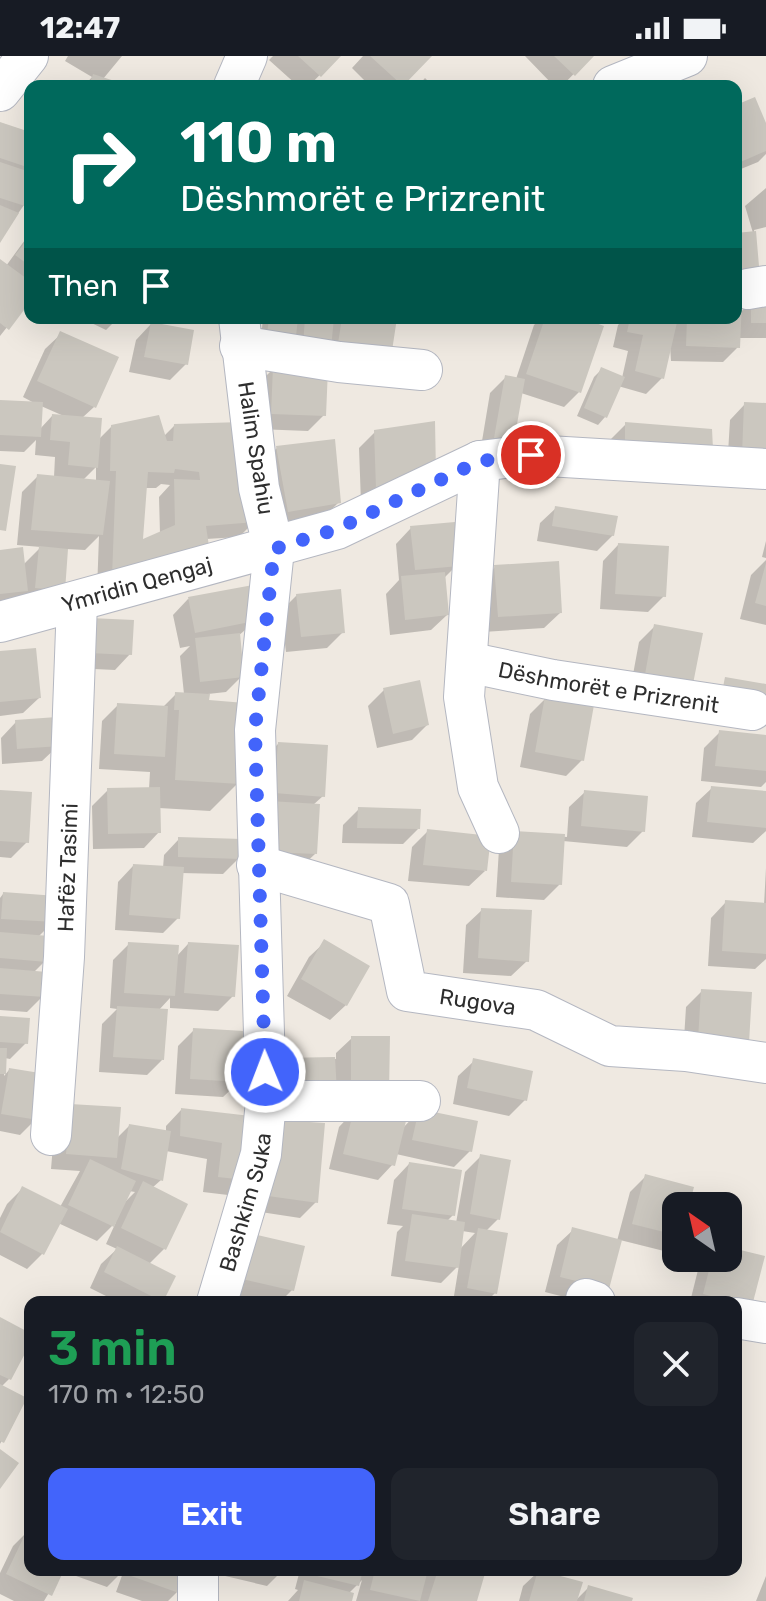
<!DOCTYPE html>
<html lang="en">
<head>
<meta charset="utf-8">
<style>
  body { margin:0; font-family:Rubik,sans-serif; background:#20242c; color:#f1f3f6; height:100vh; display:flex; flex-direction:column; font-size:30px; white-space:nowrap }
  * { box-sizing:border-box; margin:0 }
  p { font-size:26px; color:#9ea1a6 }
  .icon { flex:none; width:44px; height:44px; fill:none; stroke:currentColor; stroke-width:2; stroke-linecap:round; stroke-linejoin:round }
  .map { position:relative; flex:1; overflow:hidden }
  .side { position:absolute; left:24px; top:1240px; width:718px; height:280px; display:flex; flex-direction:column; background:#171b24; border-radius:16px; box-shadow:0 8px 32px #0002 }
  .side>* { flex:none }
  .hud { position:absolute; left:24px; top:24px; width:718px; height:244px; border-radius:16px; box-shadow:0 8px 32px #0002; background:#00695c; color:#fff; overflow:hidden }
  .needle { width:52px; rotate:326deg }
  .tools { position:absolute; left:662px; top:1136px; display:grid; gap:16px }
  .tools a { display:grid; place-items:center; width:80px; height:80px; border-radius:16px; background:#171b24; box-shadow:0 8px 32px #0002; font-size:40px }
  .pin { position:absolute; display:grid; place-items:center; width:68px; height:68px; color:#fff; margin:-34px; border:4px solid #fff; border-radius:50%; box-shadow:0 2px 8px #0007 }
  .me { position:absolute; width:88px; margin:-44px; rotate:359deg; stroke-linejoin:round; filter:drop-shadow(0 0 6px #0008) }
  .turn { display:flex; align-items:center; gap:28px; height:168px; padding:0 24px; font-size:36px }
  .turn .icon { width:104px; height:104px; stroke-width:2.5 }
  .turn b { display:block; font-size:56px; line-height:68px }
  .then { display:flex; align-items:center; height:76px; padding:0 24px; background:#0003; gap:16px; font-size:30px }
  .round { display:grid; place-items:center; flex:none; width:84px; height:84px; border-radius:16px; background:#20242c }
  .summary { display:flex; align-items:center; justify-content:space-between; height:136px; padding:0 24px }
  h1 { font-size:48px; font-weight:600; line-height:60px; color:#1e9e55 }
  .button { display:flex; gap:16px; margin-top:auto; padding:16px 24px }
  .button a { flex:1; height:92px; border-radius:16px; background:#4264fb; color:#fff; font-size:32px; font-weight:600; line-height:92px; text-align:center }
  .button a+a { background:#20242c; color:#f1f3f6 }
  .status { display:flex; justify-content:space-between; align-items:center; height:56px; padding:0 40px; background:#171b24; direction:ltr }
  .status svg { height:22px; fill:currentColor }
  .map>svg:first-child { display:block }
  .shadow { fill:#0003; fill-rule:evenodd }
  .building { fill:#cbc7bf; fill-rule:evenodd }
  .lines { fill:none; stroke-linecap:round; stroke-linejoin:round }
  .minor-casing { stroke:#b4b7c1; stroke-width:42 }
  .minor { stroke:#fff; stroke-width:40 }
  .route { stroke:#4264fb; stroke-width:14; stroke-dasharray:0 25.2 }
  .labels { text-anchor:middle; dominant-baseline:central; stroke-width:6; stroke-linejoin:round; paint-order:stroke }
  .street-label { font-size:22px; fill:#2e2e2e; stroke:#fff }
</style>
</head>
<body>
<div class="status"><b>12:47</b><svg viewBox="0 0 49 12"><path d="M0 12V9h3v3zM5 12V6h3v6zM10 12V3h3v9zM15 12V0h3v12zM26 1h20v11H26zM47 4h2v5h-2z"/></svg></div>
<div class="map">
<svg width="766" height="1545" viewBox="0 0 766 1545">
  <rect width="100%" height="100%" fill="#efe9e1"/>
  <!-- shadow -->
  <path class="shadow" d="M68 0H122L103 23 123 30H84L92 21 65 5Z
    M273 0H338L309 30H298L269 4Z
    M363 0H429L400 30H370L352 12Z
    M525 0H591L562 30H554Z
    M425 22 433 30H418Z
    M736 51 766 72V98L758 106 736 115Z
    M0 68 30 78V132L24 149 0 183Z
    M766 132V171L754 174 758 222 736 179 753 177 745 150Z
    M30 177V242L0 280V205L6 210Z
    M752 243H766V282H739L738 291 723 306 671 305 670 289 662 322 646 338 618 330 605 361 598 369 577 360 594 321 602 313 622 322 628 295 613 291 618 269 625 262H736Z
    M81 262H118L106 274Z
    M263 262H296L295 269 302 262H332V267L337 262H390L325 316 324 359 308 375 257 373 258 328 274 312 260 293Z
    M541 262H575L579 336 564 351 521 337 512 384 480 397 490 337 506 321 516 323 534 269Z
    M151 268 186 308 170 324 129 316 136 284Z
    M61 278 94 351 82 362 98 384 112 370 163 381 174 370 255 465 239 481 206 483 97 535 99 480 85 494 66 493 63 534 20 548 21 539 10 550 0 551V496L23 509 41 491 17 489 22 436 38 420 54 421 55 401 35 399 36 384 24 396 0 395V346L36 348 23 341 45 293ZM41 350 66 361 52 360 40 373ZM96 411V426L83 424ZM161 428 170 429 159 441 160 478 141 487 145 432H156Z
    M745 348 766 349V416L727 414 730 364Z
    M626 368 695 408 610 384Z
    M375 376 434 417 361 447 359 392Z
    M277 392 339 446 323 462 273 471 261 408Z
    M556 452 613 479 597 495 537 485 540 467Z
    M411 472 457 509 444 522 447 559 431 574 390 579 386 538 399 524 396 488Z
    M766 485V502L762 501Z
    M618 489 664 540 648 556 600 553 603 505Z
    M766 504V569L740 563 751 519Z
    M495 511 560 557 544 572 483 576 480 527Z
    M297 539 343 576 327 592 286 596 281 555Z
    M188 543 258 563 238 580 242 620 226 636 208 638 207 646 238 727 210 755 159 752V776L144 792 93 793 92 750 108 734 149 733 150 716 99 713 102 665 118 649 162 652 176 638H184L180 600 190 590 180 592 173 559Z
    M91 564 130 598 115 614 73 612Z
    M655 570 675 648 629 640 639 586Z
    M0 598 39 642 23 657 0 660Z
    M384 634 427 669 412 684 377 692 368 650Z
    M546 642 582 704 566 720 520 711 530 658Z
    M16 666 58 690 42 705 2 708 1 682Z
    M720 676 766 681V726L761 731 701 725 704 692Z
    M278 688 323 740 313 749 315 798 299 813 251 811 263 704Z
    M712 732 766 737V775L753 787 692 781 696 747Z
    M0 736 27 786 11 802 0 801Z
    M585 736 643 775 627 791 563 785 560 828 544 844 496 841 499 793 515 777 567 781 569 751Z
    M359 753 418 773 403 788 342 787 343 769Z
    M428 775 485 815 469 830 408 825 412 791Z
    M179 783 239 802 223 818 181 817 178 862 163 877 115 874 118 826 133 810 163 812 164 799Z
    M766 812V903L755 913 708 910 711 862 726 846 764 849Z
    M3 838 53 866 38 881 45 905 33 917 43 940 27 956 0 954V842Z
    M482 854 527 905 511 920 463 917 466 869Z
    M325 886 346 949 330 964 287 940 309 901Z
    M129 888 176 901 188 888 233 940 218 955 170 952V942L158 955 162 1004 147 1019 99 1016 102 968 117 953 110 952 113 904Z
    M702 935 750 938 683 999 686 951Z
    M0 962 26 987 10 1003 5 1002 4 1020 9 1014 36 1063 20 1079 0 1075Z
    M194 974 239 1026 223 1041 175 1038 178 990Z
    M352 982 387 1036 265 1020 281 1004 336 1003V997Z
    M474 1005 525 1044 509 1060 453 1048 458 1020Z
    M181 1054 249 1061 243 1123 228 1139 203 1136 207 1103 166 1095 161 1124 152 1132 165 1192 149 1208 160 1246H118L90 1232 101 1208 117 1193 106 1188 116 1166 97 1185 58 1167 42 1198 27 1213 0 1199V1162L7 1148 23 1132 60 1151 80 1115 51 1113 55 1065 116 1083 129 1070 166 1076V1070ZM129 1135 135 1136 124 1147Z
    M354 1055 402 1073 419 1055 470 1095 454 1111 396 1098 393 1108 378 1124 329 1113 339 1071Z
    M264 1082 316 1146 300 1162 254 1155Z
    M481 1100 498 1163 485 1176 495 1237 486 1246H453L459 1209 441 1227 391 1220 397 1176 403 1170 387 1168 394 1124 409 1108 453 1159 447 1165 456 1167 465 1116ZM462 1175 475 1177 459 1194Z
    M646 1120 687 1150H676V1183L664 1195 620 1184 584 1246 545 1236 557 1189 573 1174 617 1185 630 1136Z
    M728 1193 736 1246H690L700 1206 704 1202H728Z
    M238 1196 292 1234 280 1246 228 1238Z
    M0 1263 30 1279 9 1323 1 1331 24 1343 0 1388Z
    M28 1475 30 1514H124L107 1531 62 1515 44 1545H14L0 1538V1517L13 1490Z
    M124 1514H185L177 1536 168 1545H142L116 1536Z
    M222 1514H283L267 1530 221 1519Z
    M300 1514H425L424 1520 430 1514H484L474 1545H356L362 1524 348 1538 350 1545H288L298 1534 295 1533Z
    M539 1515 575 1545H519L523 1530Z
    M766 1520V1545H756Z
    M589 1531 630 1545H575Z"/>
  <!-- building -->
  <path class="building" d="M298 0H341L321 21Z
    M370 0H432L403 30Z
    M554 0H594L575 20Z
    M93 18 127 29V30H89Z
    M755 41 766 67V95L736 108V49Z
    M0 66 30 76V112L0 102Z
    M0 106 30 116 25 150 0 142Z
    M0 149 19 157 0 187Z
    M756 175 760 222 736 225V177Z
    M30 180V210L15 199Z
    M0 203 30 225V246L9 274 0 267Z
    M751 241H766V267H751Z
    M736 244H742L740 292 686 290 687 262H736Z
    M269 262H298L295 289 266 286Z
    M305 262H334L331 292 303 289Z
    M342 262H397L390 308 336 300Z
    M545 262H582L604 270 581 337 526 318Z
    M630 262H678L664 323 635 315 643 279 627 276Z
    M151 266 194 274 188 309 144 301Z
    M60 275 119 301 96 352 37 325Z
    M273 310 328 312 326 360 271 358Z
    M601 311 625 321 607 362 584 352Z
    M505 319 525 323 514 385 494 382Z
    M0 344 43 346 41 381 0 379Z
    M744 346 766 347V400L742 399Z
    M52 358 102 362 98 412 68 409 70 386 50 384Z
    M159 359 167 385H173L174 368 243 366 257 466 206 470 210 497 112 521 116 415H110L111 369ZM175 413 199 416 200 424 174 423 175 469 143 483 148 416 174 417Z
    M435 365 436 418 376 433 374 374Z
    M625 366 712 373 713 393 625 387Z
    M335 383 341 447 288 456 276 390Z
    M0 408 16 410 6 475 0 474Z
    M37 418 110 425 103 479 31 474Z
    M555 450 618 460 614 480 552 470Z
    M455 466 459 510 415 514 410 470Z
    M618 487 669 490 666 541 615 538Z
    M39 490 68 493 65 535 35 532Z
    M23 491 28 535 0 538V494Z
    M559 505 562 557 498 561 494 509Z
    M766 507V550L755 547Z
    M445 516 449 559 405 564 401 520Z
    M253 529 260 564 195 577 188 541Z
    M341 533 345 577 301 581 296 538Z
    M90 562 134 564 132 599 88 597Z
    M654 568 703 577 692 633 644 624Z
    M240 577 244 621 200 626 195 582Z
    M36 592 41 642 0 646V595Z
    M725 621 766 628V649L721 641Z
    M420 624 429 669 393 678 383 632Z
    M175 636 210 638 209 644 245 647 240 728 175 724 179 654H174Z
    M545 640 594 649 584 705 535 696Z
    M117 647 168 650 165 701 114 698Z
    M57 661 60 690 17 693 15 664Z
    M719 674 766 679V715L715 710Z
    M278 686 328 689 325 741 274 737Z
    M711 730 766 735V772L707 766Z
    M160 731 161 777 108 778 107 732Z
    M0 734 32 736 29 787 0 785Z
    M584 734 648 740 645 776 581 770Z
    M269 745 320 748 317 798 266 796Z
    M358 751 421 753 420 773 357 772Z
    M427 773 491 780 487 815 423 809Z
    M514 775 565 778 562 829 511 826Z
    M178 781 242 783 241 803 178 801Z
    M133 808 184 811 180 863 129 859Z
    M3 836 57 840 55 866 1 863Z
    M725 844 766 847V898L722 895Z
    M481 852 532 854 529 906 478 902Z
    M0 876 49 880 47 906 0 902Z
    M324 883 370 910 347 950 301 923Z
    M128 886 179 889 175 940 124 937Z
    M188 886 239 889 235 941 184 937Z
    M0 912 47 916 45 941 0 938Z
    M701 933 752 936 749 987 698 984Z
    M117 950 168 953 164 1004 113 1001Z
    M0 960 30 962 28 988 0 986Z
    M193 972 244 975 241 1026 190 1023Z
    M351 980H390L389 1037 351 1039Z
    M0 992H7L6 1018H0Z
    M335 1001 337 1036 281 1038 280 1002Z
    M473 1002 533 1015 527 1045 467 1032Z
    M9 1012 46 1018 38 1064 1 1058Z
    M70 1048 121 1051 117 1102 66 1098Z
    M181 1052 251 1060 245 1124 218 1121 222 1087 180 1080Z
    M354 1053 406 1065 395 1110 343 1098Z
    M419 1053 478 1065 472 1096 412 1084Z
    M279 1064 325 1067 318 1147 268 1140Z
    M129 1068 171 1075 163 1125 121 1113Z
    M480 1098 511 1104 500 1164 470 1158Z
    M90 1103 136 1125 114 1171 68 1149Z
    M409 1106 462 1114 455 1160 402 1153Z
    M645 1118 694 1131 689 1150H676V1179L632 1168Z
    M143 1125 188 1148 166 1194 121 1172Z
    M22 1130 68 1153 44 1199 0 1176Z
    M412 1158 465 1166 459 1212 405 1205Z
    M572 1171 622 1184 609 1233 560 1221Z
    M478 1172 508 1177 497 1238 467 1232Z
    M253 1178 305 1190 294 1235 242 1223Z
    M117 1190 176 1220 163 1246 104 1216Z
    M728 1191 765 1200 752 1250 703 1238 712 1202H728Z
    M0 1261 30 1277V1288L11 1324 0 1319Z
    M0 1328 27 1342 4 1387 0 1385Z
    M0 1393 19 1407 0 1433Z
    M30 1468V1514H64L52 1540 6 1518Z
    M133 1514H187L179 1537 131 1520Z
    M310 1514H363L359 1530 309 1518Z
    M375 1514H428L420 1545 370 1534Z
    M438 1514H486L477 1545H428Z
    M538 1514 583 1526 577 1545H529Z
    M304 1524 354 1537 352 1545H299Z
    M588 1529 633 1542 632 1545H584Z"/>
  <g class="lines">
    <!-- minor casing -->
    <g class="minor-casing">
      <g id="minor">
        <path d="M234 30 247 0"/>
        <path d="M613 30 687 0"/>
        <path d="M0 35 28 0"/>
        <path d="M748 233 766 230"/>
        <path d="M240 290 339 306 422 314"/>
        <path d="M480 405 464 641 478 731 499 777"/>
        <path id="s1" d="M0 566 337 473 480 405 531 399 766 413"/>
        <path id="s2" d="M467 606 553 624 752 654"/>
        <path id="s3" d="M257 809 389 848 407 935 536 954 610 990 686 995 766 1007"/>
        <path d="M266 1045H420"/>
        <path id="s4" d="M51 1079 64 901 77 546"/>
        <path d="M586 1243 595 1246"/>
        <path id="s5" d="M217 1246 261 1098 266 1045 255 674 274 493 259 432 239 262"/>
        <path d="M736 1262 766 1267"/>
        <path d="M198 1545V1514"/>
      </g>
    </g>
    <!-- minor -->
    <use href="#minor" class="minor"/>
  </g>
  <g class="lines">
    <!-- route -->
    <path class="route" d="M265 1016 255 674 274 493 337 473 480 405 531 399"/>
  </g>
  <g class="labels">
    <!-- street labels -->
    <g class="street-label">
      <text transform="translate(256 392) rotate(81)">Halim Spahiu</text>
      <text stroke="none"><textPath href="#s1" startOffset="142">Ymridin Qengaj</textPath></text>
      <text stroke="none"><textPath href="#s2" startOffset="144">Dëshmorët e Prizrenit</textPath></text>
      <text stroke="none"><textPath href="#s4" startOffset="268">Hafëz Tasimi</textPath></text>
      <text stroke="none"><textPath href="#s3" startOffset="298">Rugova</textPath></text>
      <text stroke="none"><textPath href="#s5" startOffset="104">Bashkim Suka</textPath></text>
    </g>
  </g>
</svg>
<div class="tools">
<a><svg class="needle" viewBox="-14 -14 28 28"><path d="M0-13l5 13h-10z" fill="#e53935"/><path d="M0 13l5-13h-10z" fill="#9ea1a6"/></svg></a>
</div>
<div class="pin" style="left:531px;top:399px;background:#d93025"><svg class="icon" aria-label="arrive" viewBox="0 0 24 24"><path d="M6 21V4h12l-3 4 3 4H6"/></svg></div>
<svg class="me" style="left:265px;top:1016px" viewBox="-20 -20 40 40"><circle r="17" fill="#4264fb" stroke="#fff" stroke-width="3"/><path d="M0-11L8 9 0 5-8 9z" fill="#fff"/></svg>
<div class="hud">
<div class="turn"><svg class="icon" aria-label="right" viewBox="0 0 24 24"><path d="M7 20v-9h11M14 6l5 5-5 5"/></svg><div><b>110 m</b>Dëshmorët e Prizrenit</div></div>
<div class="then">Then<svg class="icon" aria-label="arrive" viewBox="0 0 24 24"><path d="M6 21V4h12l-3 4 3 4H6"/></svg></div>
</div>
<section class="side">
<div class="summary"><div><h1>3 min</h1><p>170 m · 12:50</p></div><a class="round"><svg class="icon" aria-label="close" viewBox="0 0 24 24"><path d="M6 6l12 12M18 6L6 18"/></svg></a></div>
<div class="button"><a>Exit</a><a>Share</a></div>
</section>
</div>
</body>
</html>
